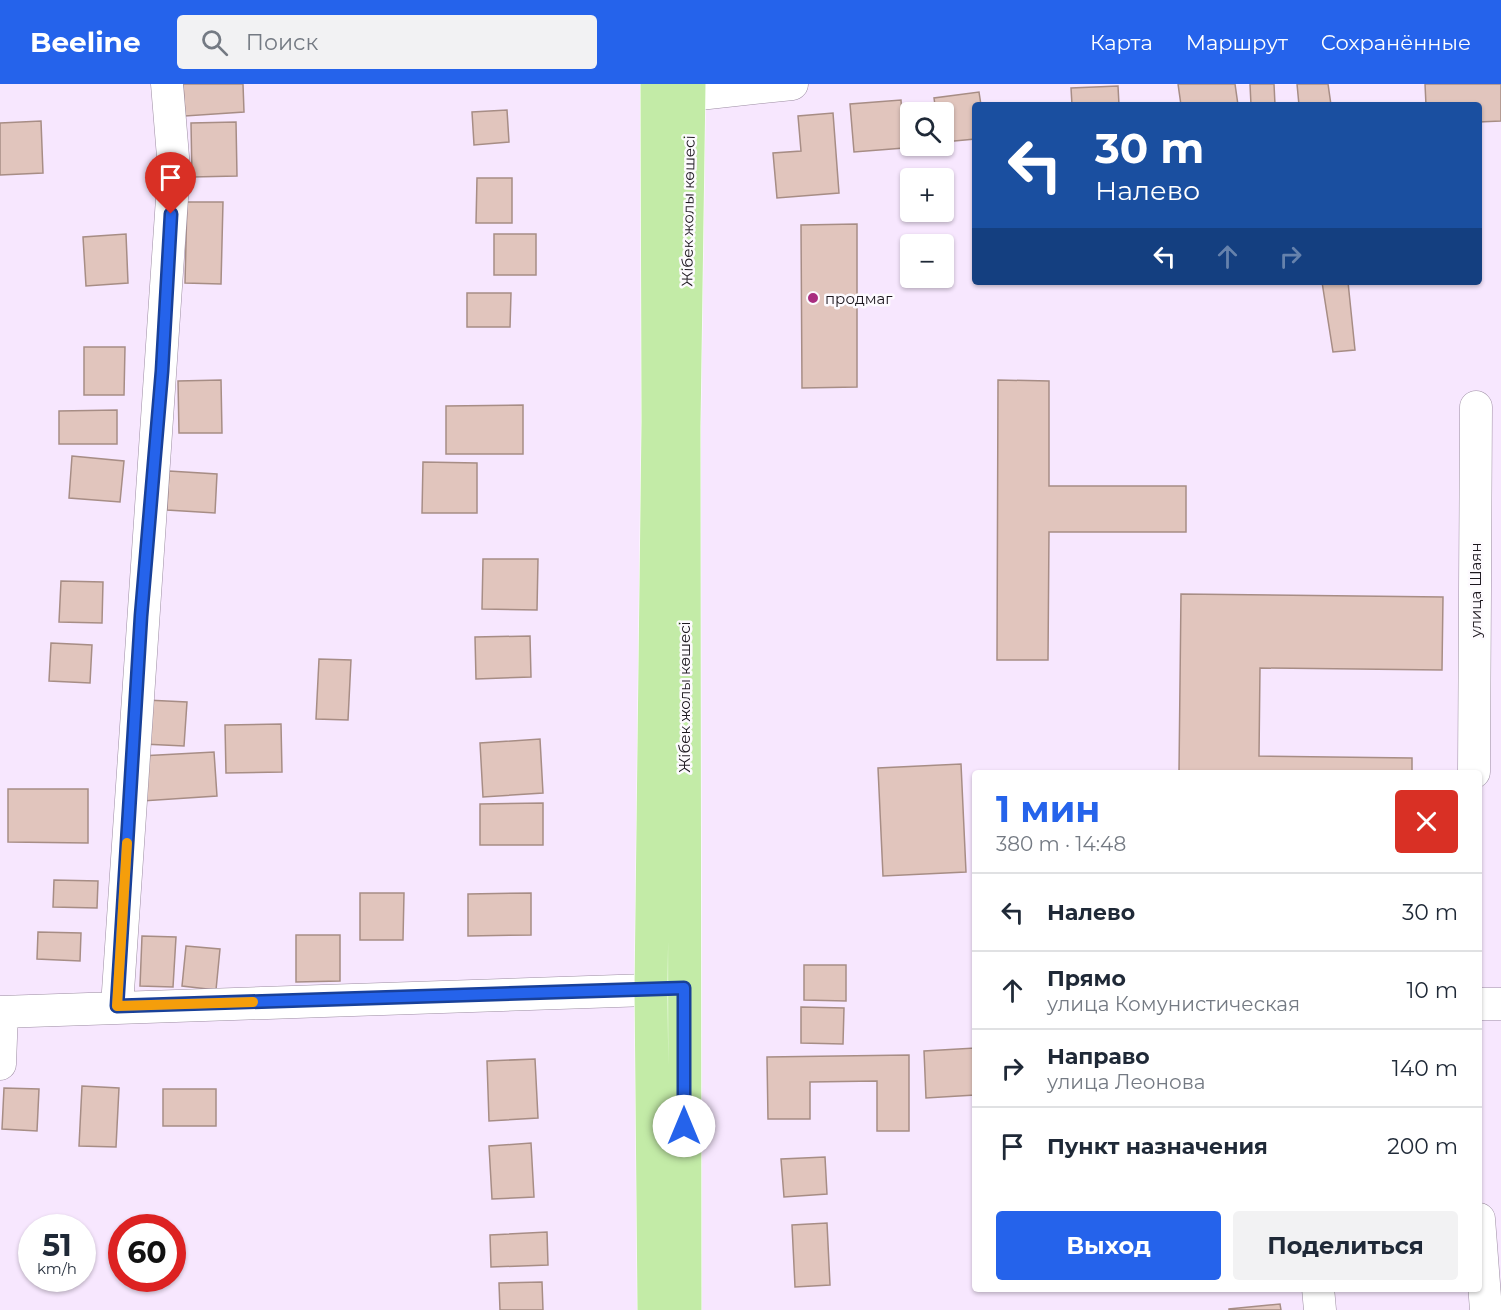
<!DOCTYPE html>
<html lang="ru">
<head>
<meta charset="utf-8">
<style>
  body { margin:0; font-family:Montserrat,sans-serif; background:#f2f2f3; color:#1f2937; height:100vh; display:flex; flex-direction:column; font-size:22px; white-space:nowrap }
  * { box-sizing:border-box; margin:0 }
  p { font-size:20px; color:#747a83 }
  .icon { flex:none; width:33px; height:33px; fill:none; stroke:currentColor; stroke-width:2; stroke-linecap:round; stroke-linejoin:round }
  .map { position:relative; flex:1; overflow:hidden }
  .drawer { position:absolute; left:972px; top:686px; width:510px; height:522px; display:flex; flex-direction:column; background:#fff; border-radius:6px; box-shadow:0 2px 4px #0004 }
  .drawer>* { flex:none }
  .banner { position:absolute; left:972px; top:18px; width:510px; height:183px; border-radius:6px; box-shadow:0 2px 4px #0004; background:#1a4fa0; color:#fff; overflow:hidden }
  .buttons { position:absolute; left:900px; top:18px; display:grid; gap:12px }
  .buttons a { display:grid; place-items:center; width:54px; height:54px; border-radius:6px; background:#fff; box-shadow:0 2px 4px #0004; font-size:30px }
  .speed { position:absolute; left:18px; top:1130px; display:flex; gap:12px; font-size:30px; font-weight:700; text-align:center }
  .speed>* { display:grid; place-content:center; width:78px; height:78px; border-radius:50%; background:#fff; box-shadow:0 2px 4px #0004; line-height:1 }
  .speed small { font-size:15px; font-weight:400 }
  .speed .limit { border:9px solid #d22; background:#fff; color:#111 }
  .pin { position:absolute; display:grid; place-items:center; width:51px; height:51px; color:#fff; margin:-62px -26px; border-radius:50% 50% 50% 0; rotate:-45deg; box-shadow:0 0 6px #0007 }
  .pin .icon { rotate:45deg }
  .me { position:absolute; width:66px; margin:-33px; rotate:0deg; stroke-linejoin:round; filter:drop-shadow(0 0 4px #0008) }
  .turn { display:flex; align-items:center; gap:21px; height:126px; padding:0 24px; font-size:27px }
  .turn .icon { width:78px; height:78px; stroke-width:2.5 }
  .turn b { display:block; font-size:42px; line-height:51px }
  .lanes { display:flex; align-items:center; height:57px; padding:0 24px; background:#0003; justify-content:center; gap:30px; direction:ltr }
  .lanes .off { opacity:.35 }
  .round { display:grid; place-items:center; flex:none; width:63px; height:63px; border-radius:6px; background:#f2f2f3 }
  .headline { display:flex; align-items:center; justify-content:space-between; height:102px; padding:0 24px }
  h1 { font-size:36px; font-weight:700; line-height:45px; color:#2563eb }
  .action { display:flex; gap:12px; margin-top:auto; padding:12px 24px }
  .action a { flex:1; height:69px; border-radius:6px; background:#2563eb; color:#fff; font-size:24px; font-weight:700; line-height:69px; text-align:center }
  .action a+a { background:#f2f2f3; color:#1f2937 }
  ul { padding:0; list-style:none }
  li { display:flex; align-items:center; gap:18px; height:78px; padding:0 24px; border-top:2px solid #e0e1e3 }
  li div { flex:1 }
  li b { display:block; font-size:22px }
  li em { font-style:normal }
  header { display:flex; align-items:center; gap:36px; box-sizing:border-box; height:84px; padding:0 30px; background:#2563eb; color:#fff }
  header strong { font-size:28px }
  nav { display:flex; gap:33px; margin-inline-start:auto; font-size:21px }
  .search { width:420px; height:54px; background:#f2f2f3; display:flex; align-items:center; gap:15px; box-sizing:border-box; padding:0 21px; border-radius:6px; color:#747a83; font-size:22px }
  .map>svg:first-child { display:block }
  .building { fill:#e1c5bd; stroke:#a78d85; stroke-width:1.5 }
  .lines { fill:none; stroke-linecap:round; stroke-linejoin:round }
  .minor-casing { stroke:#9c8da2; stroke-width:33 }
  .major-casing { stroke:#fff; stroke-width:34 }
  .minor { stroke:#fff; stroke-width:32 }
  .major { stroke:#c3eba7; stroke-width:33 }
  .route-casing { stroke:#184099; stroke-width:15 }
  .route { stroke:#2563eb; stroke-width:10 }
  .slow { stroke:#f59e0b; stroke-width:10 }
  .poi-dot { fill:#a92d7f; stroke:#fdfafe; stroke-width:2 }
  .labels { text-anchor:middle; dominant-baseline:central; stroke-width:5; stroke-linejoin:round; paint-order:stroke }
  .street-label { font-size:15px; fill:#1c171e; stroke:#fdfafe }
  .poi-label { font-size:15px; fill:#1c171e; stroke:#fdfafe; text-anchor:start }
</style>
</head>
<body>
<header>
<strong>Beeline</strong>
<div class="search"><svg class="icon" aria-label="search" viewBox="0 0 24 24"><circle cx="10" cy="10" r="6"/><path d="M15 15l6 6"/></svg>Поиск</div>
<nav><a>Карта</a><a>Маршрут</a><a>Сохранённые</a></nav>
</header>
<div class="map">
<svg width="1501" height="1226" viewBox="0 0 1501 1226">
  <rect width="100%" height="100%" fill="#f7e7fe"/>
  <!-- building -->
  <path class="building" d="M183 0H243L244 28 185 32Z
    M1178 0H1235L1238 21H1181Z
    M1250 0H1274L1275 21H1251Z
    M1297 0H1328L1331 21H1299Z
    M1425 0H1501V37L1479 38V21H1426Z
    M1118 2 1119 21H1072L1071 4Z
    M979 8 981 21H975V55L944 58V28H936L934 14Z
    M901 16 904 64 854 68 850 20Z
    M507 26 509 58 474 61 472 28Z
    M833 29 839 109 777 114 773 69 801 67 798 32Z
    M41 37 43 89 0 91V39Z
    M236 38 237 92 192 93 191 39Z
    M477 94H512V139H476Z
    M187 118H223L221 200 185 199Z
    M857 140V303L802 304 801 141Z
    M126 150 128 199 86 202 83 153Z
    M494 150H536V191H494Z
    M1322 198H1348L1355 266 1333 268Z
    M467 209H511L510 243H467Z
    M84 263H125L124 311H84Z
    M221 296 222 349H179L178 297Z
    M998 296 1049 297V402H1186V448H1049L1048 576H997Z
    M523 321V370H446V322Z
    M117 326V360H59V327Z
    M72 372 124 377 120 418 69 414Z
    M423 378 477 379V429H422Z
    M169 387 217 390 215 429 167 426Z
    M483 475H538L537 526 482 525Z
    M61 497 103 498 102 539 59 538Z
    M1181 510 1443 513 1442 586 1260 584 1259 672 1412 674V688H1179Z
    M530 552 531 593 476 595 475 553Z
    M51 559 92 561 90 599 49 597Z
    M319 575 351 576 348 636 316 635Z
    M146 616 187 618 184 662 143 660Z
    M281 640 282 688 226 689 225 641Z
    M540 655 543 709 483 713 480 659Z
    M214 668 217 712 142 717 140 672Z
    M961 680 966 788 883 792 878 684Z
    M8 705H88V759L8 758Z
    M543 719V761H480V720Z
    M54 796 98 797 97 824 53 823Z
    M360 809H404L403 856H360Z
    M531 809V851L468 852V810Z
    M38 848 81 849 80 877 37 875Z
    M296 851H340V897L296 898Z
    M142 852 176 853 173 903 140 902Z
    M186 862 220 865 216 906 182 902Z
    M804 881H846V917L804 916Z
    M801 923 844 924 843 960 801 959Z
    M975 964V1011L926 1014 924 967Z
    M909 971V1047H877V997L810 998V1035H768L767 973Z
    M535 975 538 1034 489 1037 487 977Z
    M82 1002 119 1004 116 1063 79 1062Z
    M4 1004 39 1005 37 1047 2 1045Z
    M163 1005H216V1042H163Z
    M531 1059 534 1113 492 1115 489 1062Z
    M825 1073 827 1110 784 1113 781 1075Z
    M827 1139 830 1201 795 1203 792 1141Z
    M547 1148 548 1181 491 1183 490 1151Z
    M542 1198 543 1226H500L499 1199Z
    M1280 1220 1281 1226H1229V1225Z"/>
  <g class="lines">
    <!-- minor casing -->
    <g class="minor-casing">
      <path id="minor" d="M664 9 690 11 792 0
        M1474 688 1476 323
        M1479 920H1501
        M117 922 174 85 167 0
        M0 928 677 905
        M0 980 2 928
        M1479 1135 1486 1226
        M1318 1204 1320 1226"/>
    </g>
    <!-- major casing -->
    <g class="major-casing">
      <path id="major" d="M654 1226 651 905 658 338 657 0
        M685 1226 684 343 689 0"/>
    </g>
    <!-- minor -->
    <use href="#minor" class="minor"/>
    <!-- major -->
    <use href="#major" class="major"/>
  </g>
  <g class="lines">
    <!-- route casing -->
    <g class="route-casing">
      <path id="route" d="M171 130 162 287 141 532 117 922 684 904V1042"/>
    </g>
    <!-- route -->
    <use href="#route" class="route"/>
    <!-- slow -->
    <path class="slow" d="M127 759 117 922 253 918"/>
  </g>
  <!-- markers -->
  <circle class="poi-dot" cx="813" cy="214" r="6"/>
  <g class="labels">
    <!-- street labels -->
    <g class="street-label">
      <text transform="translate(688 127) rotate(-89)">Жібек жолы көшесі</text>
      <text transform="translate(1475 506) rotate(-90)">улица Шаян</text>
      <text transform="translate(684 613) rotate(-90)">Жібек жолы көшесі</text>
    </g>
    <!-- poi labels -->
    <g class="poi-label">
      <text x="825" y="214">продмаг</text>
    </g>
  </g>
</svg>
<div class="buttons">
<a><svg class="icon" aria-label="search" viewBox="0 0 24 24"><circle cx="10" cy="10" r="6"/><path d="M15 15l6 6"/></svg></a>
<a>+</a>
<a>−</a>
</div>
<div class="speed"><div>51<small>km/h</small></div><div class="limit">60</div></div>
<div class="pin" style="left:171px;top:130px;background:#d93025"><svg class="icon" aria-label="arrive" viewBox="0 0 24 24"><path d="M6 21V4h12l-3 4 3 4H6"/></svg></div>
<svg class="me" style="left:684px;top:1042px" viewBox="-20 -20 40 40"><circle r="19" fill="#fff"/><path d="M0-13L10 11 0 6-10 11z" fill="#2563eb"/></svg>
<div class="banner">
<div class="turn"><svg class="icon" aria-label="left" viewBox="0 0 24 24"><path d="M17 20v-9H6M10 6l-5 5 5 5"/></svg><div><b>30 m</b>Налево</div></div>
<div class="lanes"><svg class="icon" aria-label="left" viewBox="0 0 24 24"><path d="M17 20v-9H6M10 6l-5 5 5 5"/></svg><svg class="icon off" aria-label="ahead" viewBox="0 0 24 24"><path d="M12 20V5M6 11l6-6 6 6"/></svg><svg class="icon off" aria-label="right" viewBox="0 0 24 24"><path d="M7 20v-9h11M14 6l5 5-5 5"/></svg></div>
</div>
<section class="drawer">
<div class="headline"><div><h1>1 мин</h1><p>380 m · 14:48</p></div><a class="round" style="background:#d93025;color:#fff"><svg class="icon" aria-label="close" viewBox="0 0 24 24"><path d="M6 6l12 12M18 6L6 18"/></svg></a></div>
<ul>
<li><svg class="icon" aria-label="left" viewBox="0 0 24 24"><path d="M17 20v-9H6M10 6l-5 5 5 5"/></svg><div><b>Налево</b></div><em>30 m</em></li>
<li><svg class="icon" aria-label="ahead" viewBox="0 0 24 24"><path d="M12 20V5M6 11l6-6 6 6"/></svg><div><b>Прямо</b><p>улица Комунистическая</p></div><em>10 m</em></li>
<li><svg class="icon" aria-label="right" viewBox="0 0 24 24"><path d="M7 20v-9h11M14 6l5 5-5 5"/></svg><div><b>Направо</b><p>улица Леонова</p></div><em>140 m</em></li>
<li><svg class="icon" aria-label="arrive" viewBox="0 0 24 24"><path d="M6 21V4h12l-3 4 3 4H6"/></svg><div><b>Пункт назначения</b></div><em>200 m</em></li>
</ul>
<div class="action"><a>Выход</a><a>Поделиться</a></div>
</section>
</div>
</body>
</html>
